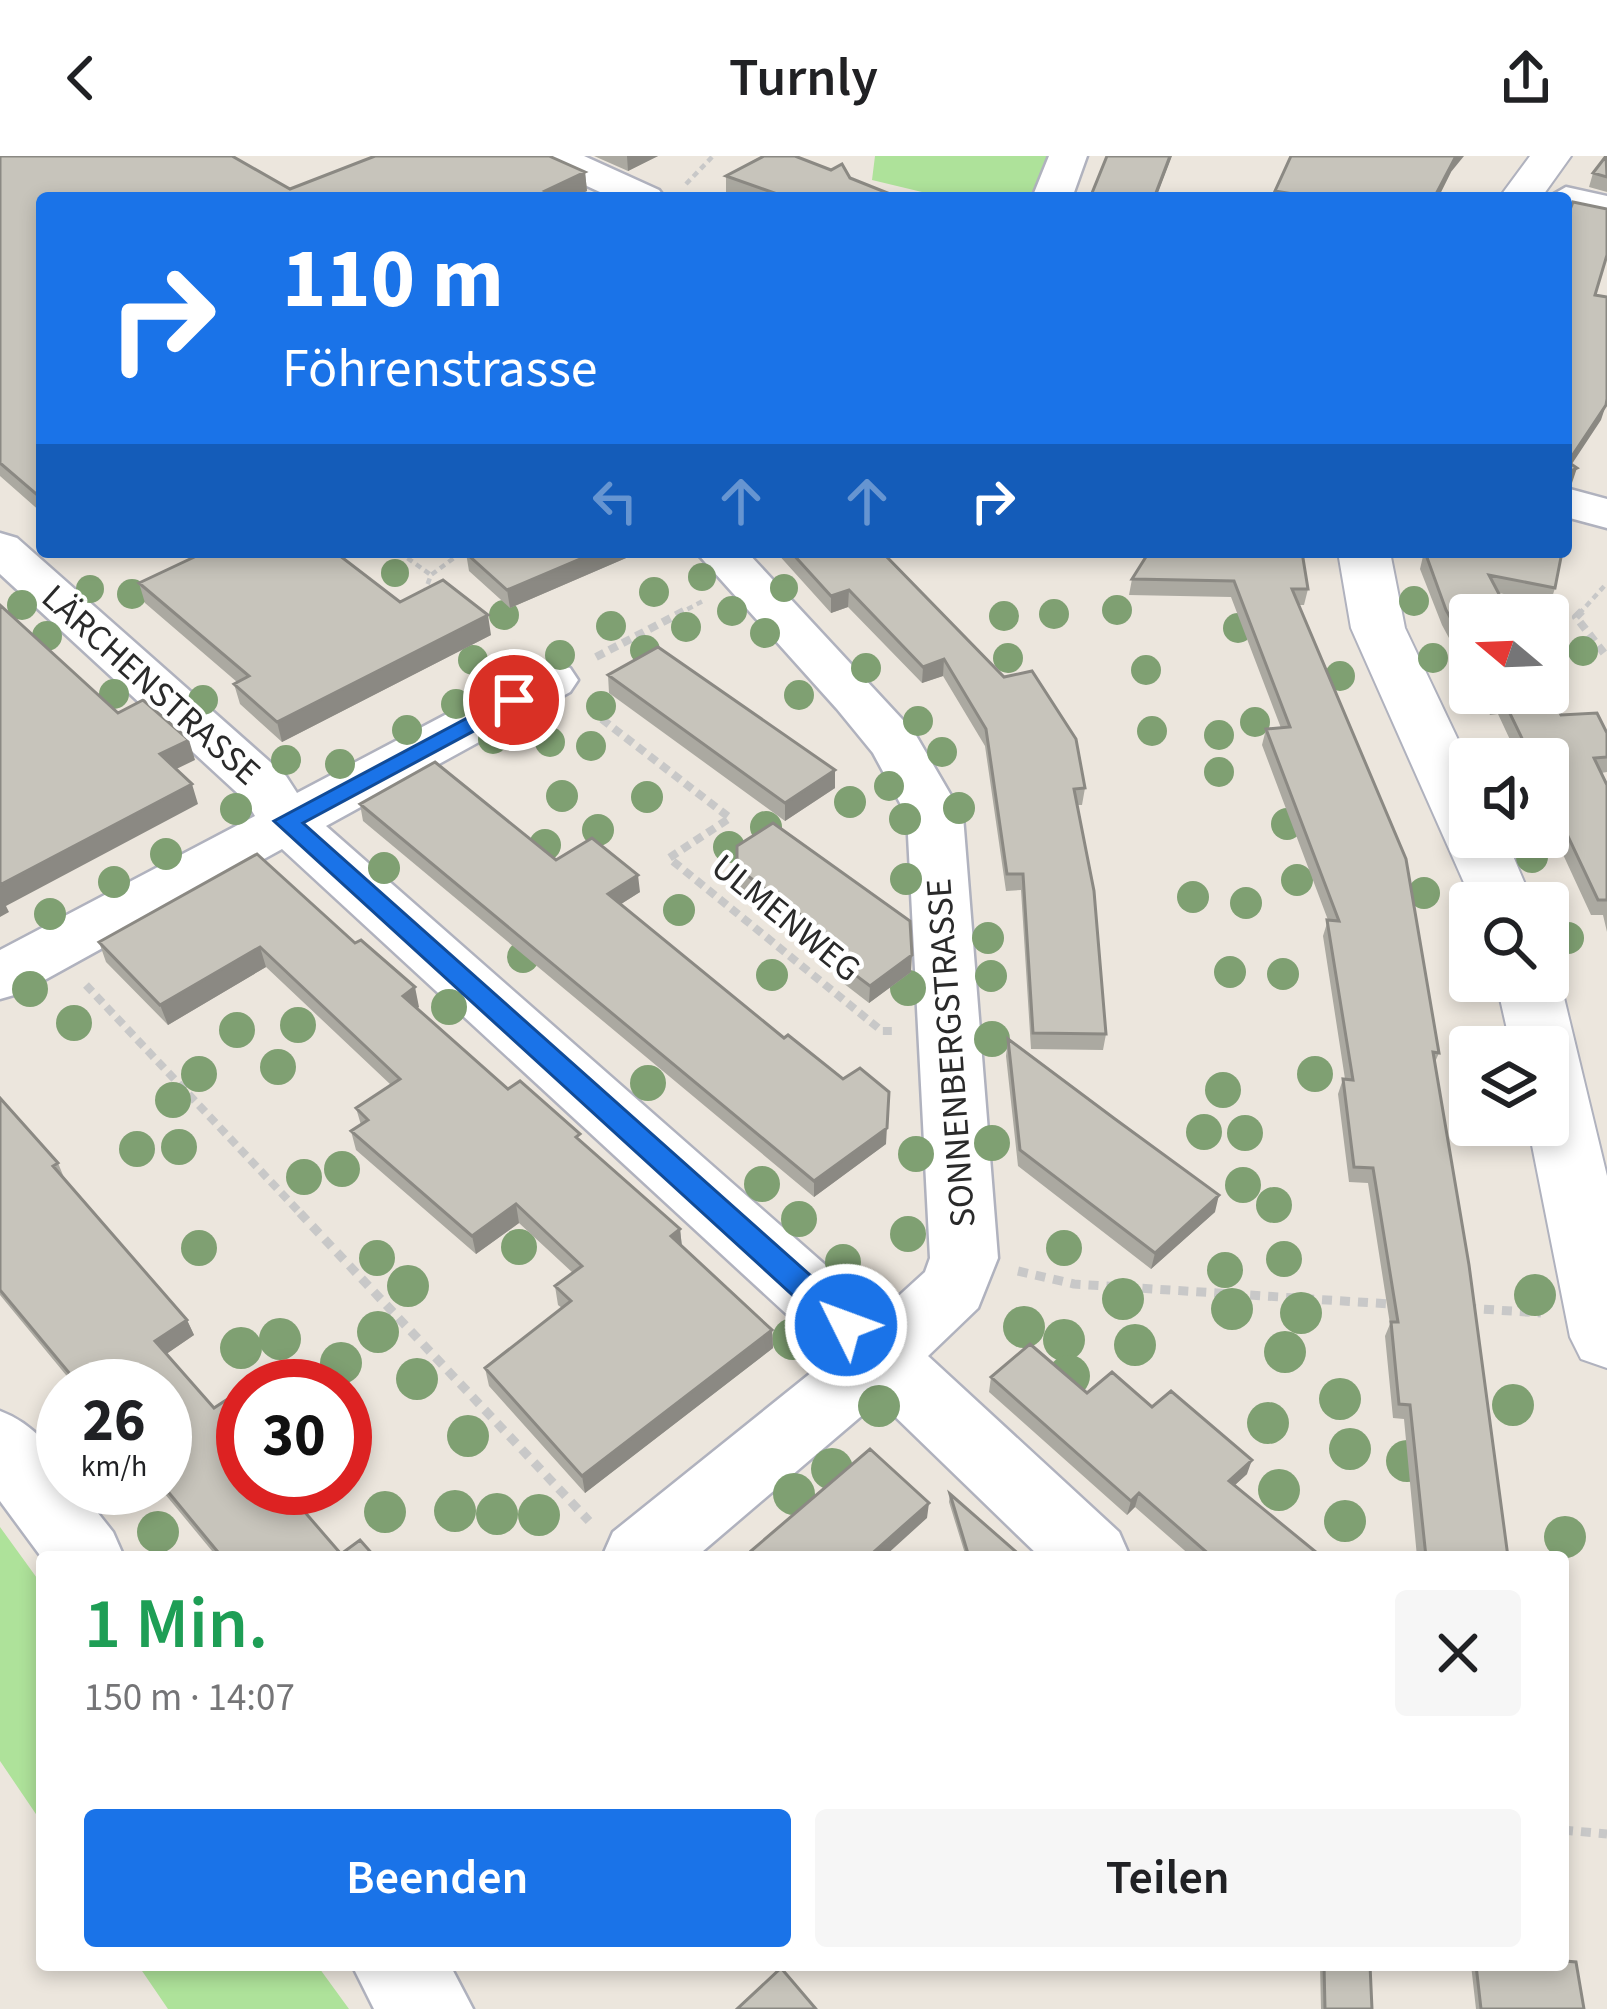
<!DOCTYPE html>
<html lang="de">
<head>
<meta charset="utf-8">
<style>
  body { margin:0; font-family:"Source Sans 3",sans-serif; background:#f6f6f6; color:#202124; height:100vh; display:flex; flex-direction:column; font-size:45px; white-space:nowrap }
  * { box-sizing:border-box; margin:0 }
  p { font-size:39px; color:#757577 }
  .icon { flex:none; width:66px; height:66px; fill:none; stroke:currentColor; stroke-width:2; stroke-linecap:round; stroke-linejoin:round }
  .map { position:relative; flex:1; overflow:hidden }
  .details { position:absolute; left:36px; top:1395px; width:1533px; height:420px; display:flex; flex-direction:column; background:#fff; border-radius:12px; box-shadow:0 6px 18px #0003 }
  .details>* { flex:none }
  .guide { position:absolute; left:36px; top:36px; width:1536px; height:366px; border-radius:12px; box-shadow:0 6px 18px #0003; background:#1a73e8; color:#fff; overflow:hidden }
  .needle { width:78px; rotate:289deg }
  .fabs { position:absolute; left:1449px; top:438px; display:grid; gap:24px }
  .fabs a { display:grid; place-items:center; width:120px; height:120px; border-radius:12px; background:#fff; box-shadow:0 6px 18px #0003; font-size:60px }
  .speed { position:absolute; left:36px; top:1203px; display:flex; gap:24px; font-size:60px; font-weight:700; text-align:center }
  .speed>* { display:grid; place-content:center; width:156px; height:156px; border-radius:50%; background:#fff; box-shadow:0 6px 18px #0003; line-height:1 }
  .speed small { font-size:30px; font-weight:400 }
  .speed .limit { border:18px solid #d22; background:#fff; color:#111 }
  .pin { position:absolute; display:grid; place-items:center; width:102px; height:102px; color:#fff; margin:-51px; border:6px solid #fff; border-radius:50%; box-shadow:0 3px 12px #0007 }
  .me { position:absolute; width:132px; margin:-66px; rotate:312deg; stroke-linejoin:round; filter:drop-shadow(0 0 9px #0008) }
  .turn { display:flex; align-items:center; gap:42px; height:252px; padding:0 48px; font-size:54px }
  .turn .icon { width:156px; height:156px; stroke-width:2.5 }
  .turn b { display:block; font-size:84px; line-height:102px }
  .lanes { display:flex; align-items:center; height:114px; padding:0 48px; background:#0003; justify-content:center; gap:60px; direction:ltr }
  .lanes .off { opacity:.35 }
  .round { display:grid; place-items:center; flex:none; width:126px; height:126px; border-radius:12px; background:#f6f6f6 }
  .overview { display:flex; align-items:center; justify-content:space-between; height:204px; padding:0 48px }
  h1 { font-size:72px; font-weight:600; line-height:90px; color:#1e9e55 }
  .primary-button { display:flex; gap:24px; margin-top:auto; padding:24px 48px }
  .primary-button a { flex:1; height:138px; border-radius:12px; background:#1a73e8; color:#fff; font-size:48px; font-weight:600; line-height:138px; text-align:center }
  .primary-button a+a { background:#f6f6f6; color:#202124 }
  header { display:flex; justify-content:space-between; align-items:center; height:156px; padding:0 48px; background:#fff; font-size:54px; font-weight:600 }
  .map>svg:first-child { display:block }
  .green { fill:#aee29a }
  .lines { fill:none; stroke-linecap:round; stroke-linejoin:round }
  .street-casing { stroke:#b0b2be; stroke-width:5 }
  .secondary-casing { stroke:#b0b2be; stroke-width:4 }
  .path-far2 { stroke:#c8c8c8; stroke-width:4.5; stroke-dasharray:6 4.5; stroke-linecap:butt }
  .path-far1 { stroke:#c8c8c8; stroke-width:8; stroke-dasharray:9 6; stroke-linecap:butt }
  .path { stroke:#c8c8c8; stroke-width:9; stroke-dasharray:10 8; stroke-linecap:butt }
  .street { fill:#fff; fill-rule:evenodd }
  .secondary { fill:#fff; fill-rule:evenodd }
  .tree { fill:#7fa072 }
  .wall { fill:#aba9a1 }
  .shaded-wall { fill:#8b8983 }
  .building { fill:#c7c4bb; stroke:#8b8983; stroke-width:3 }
  .route { fill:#1a73e8; stroke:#114b97; stroke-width:3 }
  .labels { text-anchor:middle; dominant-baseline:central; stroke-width:9; stroke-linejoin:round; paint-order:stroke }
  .street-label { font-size:36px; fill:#2a2a2a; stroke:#fff }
</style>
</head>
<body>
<header><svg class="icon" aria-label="back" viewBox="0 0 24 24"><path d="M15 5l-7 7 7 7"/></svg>Turnly<svg class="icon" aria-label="share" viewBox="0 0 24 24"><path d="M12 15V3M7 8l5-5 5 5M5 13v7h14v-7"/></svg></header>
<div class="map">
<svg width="1607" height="1853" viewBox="0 0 1607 1853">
  <rect width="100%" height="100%" fill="#ece6dd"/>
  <!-- green -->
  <path class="green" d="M875 0H1068L1052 42H947L872 24Z
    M0 1371 42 1429V1667L0 1605Z
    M138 1809H317L349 1853H168Z"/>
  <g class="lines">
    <!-- street casing -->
    <g class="street-casing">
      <path id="street" d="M534 0H584L659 34 665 42H613L539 8Z
        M1049 0H1087L1072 42H1032Z
        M1566 31 1607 40V64L1566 55V42H1547Z
        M1566 332 1607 343V372L1566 361Z
        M0 377 17 382 286 620 297 637 534 512 552 507 570 512 578 524 570 536 326 670 880 1157 925 1116 930 1102 907 660 873 597 837 553 696 396H747L914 576 963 660 998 1102 978 1152 928 1200 1119 1376 1130 1401H1040L879 1245 696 1401H602L613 1376 832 1200 282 693 21 837 0 843V794L255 660 246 645 0 418Z
        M0 1255C32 1267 63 1297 63 1332H78L113 1376 124 1401 42 1402 0 1345Z
        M352 1809H450L473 1853H374Z"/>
    </g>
    <!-- secondary casing -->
    <g class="secondary-casing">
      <path id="secondary" d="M1530 0H1571L1541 42H1499Z
        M1338 396H1390L1405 472 1470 609V681H1505L1533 747H1473L1351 472Z
        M1548 808 1560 825 1607 1020V1212L1581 1203 1570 1181 1528 969H1548V891H1511L1496 825H1548Z"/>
    </g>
    <!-- path-far2 -->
    <path class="path-far2" d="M686 28 713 0
      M399 396 431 419
      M424 438 431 419 462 396
      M678 458 705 444
      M1579 458 1607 427"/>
    <!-- path-far1 -->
    <path class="path-far1" d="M1582 455 1576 461 1607 501
      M596 501 684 455
      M590 554 730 662 669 702 882 875H894
      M86 829 303 1060"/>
    <!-- path -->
    <path class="path" d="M300 1057 589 1365
      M1018 1115 1074 1128 1391 1148
      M1466 1152 1541 1157
      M1563 1674 1607 1678"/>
    <!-- street -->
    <use href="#street" class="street"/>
    <!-- secondary -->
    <use href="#secondary" class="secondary"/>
  </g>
  <!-- trees -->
  <g class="tree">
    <circle cx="395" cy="417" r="14"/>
    <circle cx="702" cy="421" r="14"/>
    <circle cx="784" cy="432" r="14"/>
    <circle cx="90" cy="433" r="14"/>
    <circle cx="654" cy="436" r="15"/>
    <circle cx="132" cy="438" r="15"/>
    <circle cx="1414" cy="445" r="15"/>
    <circle cx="22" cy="449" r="15"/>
    <circle cx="1117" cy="454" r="15"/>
    <circle cx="732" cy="455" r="15"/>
    <circle cx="1054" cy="458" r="15"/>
    <circle cx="504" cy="459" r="15"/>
    <circle cx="1004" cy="460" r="15"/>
    <circle cx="611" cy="470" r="15"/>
    <circle cx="686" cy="471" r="15"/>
    <circle cx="1238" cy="472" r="15"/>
    <circle cx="765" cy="477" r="15"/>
    <circle cx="47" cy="480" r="15"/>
    <circle cx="645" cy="494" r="15"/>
    <circle cx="1583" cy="495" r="15"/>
    <circle cx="560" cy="499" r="15"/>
    <circle cx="1008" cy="502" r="15"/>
    <circle cx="1433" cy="502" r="15"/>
    <circle cx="473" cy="504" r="15"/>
    <circle cx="866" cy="512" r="15"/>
    <circle cx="1146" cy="514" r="15"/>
    <circle cx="1340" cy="520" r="15"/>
    <circle cx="114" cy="538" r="15"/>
    <circle cx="799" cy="539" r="15"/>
    <circle cx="203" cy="544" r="15"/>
    <circle cx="456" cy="548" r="15"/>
    <circle cx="601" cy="550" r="15"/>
    <circle cx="918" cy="565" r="15"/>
    <circle cx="1255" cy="566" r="15"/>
    <circle cx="407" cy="574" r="15"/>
    <circle cx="1152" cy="575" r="15"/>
    <circle cx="1219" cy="579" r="15"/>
    <circle cx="493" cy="583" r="15"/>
    <circle cx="550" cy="586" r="15"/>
    <circle cx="591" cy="590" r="15"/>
    <circle cx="942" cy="596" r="15"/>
    <circle cx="286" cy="604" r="15"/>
    <circle cx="340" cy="608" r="15"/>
    <circle cx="1219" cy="616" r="15"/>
    <circle cx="889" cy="630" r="15"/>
    <circle cx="562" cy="640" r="16"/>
    <circle cx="647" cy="641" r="16"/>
    <circle cx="850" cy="646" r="16"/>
    <circle cx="959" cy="652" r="16"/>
    <circle cx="236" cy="653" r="16"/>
    <circle cx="905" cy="663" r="16"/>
    <circle cx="1287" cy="668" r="16"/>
    <circle cx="766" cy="671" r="16"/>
    <circle cx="598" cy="674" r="16"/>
    <circle cx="545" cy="689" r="16"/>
    <circle cx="729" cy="691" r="16"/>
    <circle cx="166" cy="698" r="16"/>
    <circle cx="1532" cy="701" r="16"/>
    <circle cx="384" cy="712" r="16"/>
    <circle cx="906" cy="723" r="16"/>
    <circle cx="1297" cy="724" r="16"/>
    <circle cx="114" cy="726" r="16"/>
    <circle cx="1424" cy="737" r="16"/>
    <circle cx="1193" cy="741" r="16"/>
    <circle cx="1246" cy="747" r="16"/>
    <circle cx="679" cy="754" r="16"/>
    <circle cx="50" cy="758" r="16"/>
    <circle cx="988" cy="782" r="16"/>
    <circle cx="1568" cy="782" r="16"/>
    <circle cx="523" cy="801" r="16"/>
    <circle cx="1230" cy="816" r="16"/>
    <circle cx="1283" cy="818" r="16"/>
    <circle cx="772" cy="819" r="16"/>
    <circle cx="991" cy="820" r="16"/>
    <circle cx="908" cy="832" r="18"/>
    <circle cx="30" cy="833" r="18"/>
    <circle cx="449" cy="851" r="18"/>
    <circle cx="74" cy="867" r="18"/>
    <circle cx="298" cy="869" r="18"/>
    <circle cx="237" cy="874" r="18"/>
    <circle cx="992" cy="883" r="18"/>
    <circle cx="278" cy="911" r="18"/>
    <circle cx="199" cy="918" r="18"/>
    <circle cx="1315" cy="918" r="18"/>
    <circle cx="648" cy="927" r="18"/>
    <circle cx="1223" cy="934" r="18"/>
    <circle cx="173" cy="944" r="18"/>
    <circle cx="1204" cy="976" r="18"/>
    <circle cx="1245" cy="977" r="18"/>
    <circle cx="992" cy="987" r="18"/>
    <circle cx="179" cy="991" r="18"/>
    <circle cx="137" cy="993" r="18"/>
    <circle cx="916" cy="998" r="18"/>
    <circle cx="342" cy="1013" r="18"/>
    <circle cx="304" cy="1021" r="18"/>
    <circle cx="762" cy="1028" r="18"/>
    <circle cx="1243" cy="1029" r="18"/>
    <circle cx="1274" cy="1049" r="18"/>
    <circle cx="799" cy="1063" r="18"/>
    <circle cx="908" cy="1078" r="18"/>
    <circle cx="519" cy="1091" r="18"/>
    <circle cx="199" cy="1092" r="18"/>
    <circle cx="1064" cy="1092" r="18"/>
    <circle cx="377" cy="1102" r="18"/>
    <circle cx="1284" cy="1103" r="18"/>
    <circle cx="843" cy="1106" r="18"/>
    <circle cx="1225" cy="1114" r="18"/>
    <circle cx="408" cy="1130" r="21"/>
    <circle cx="1535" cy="1139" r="21"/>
    <circle cx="1123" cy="1143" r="21"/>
    <circle cx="1232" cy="1153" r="21"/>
    <circle cx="1301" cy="1157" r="21"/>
    <circle cx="1024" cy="1171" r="21"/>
    <circle cx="378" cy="1176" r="21"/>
    <circle cx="280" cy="1183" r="21"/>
    <circle cx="793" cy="1183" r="21"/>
    <circle cx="1064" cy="1184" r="21"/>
    <circle cx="1135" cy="1189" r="21"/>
    <circle cx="241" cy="1192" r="21"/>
    <circle cx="1285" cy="1196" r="21"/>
    <circle cx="341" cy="1207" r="21"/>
    <circle cx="1069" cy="1220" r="21"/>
    <circle cx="417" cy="1223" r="21"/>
    <circle cx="1340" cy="1243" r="21"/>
    <circle cx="1513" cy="1249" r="21"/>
    <circle cx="879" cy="1250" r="21"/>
    <circle cx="1268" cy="1267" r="21"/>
    <circle cx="468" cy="1280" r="21"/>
    <circle cx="1350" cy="1293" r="21"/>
    <circle cx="1407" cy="1305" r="21"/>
    <circle cx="832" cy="1313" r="21"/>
    <circle cx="1279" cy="1334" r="21"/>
    <circle cx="794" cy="1338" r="21"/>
    <circle cx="455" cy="1355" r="21"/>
    <circle cx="385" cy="1356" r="21"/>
    <circle cx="497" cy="1358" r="21"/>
    <circle cx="539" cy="1359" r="21"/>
    <circle cx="1345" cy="1365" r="21"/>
    <circle cx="158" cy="1376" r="21"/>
    <circle cx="1565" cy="1381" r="21"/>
  </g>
  <!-- wall -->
  <path class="wall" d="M0 0 290 33 585 16 587 35 572 42H42V357L0 320Z
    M594 0H658L628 15Z
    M1607 0V36L1589 31 1593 17Z
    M1451 16 1438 42H1274L1275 35Z
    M726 20 850 22 900 42H743L726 36Z
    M469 396H640L510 452 469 415 466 397Z
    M776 396H882L1085 632 1082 649H1077L1106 878 1103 894 1031 893 1021 734 1006 735 985 590 943 520 922 527 848 451 831 457Z
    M1149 396 1308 433 1304 449H1299L1439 897 1435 906 1508 1401H1417L1404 1263 1393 1262 1385 1180 1390 1168 1368 1027 1349 1026 1338 938 1343 923H1345L1323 780 1328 764 1262 589 1266 573 1281 572 1231 441 1129 439 1132 423Z
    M1424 396H1562L1555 432 1550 448 1499 437 1470 459V521L1442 469 1420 413Z
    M139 427 400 446 491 479 282 586 240 548 234 528 237 526 145 447Z
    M608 519 835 614V632L785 665 609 537Z
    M1479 537H1548L1561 559 1607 577V616L1601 617 1607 629V776L1603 759H1591L1548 666V603H1519L1498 558 1490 559Z
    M360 648 556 704 640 736 621 748 886 988 814 1041 363 665Z
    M737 690 911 816 869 847 834 820V803L836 802 738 730Z
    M257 698 419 851 417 852 508 933 581 985 680 1073 682 1090 772 1174 773 1192 585 1337 489 1230 485 1212 562 1152 558 1149 555 1130 573 1117 519 1067 476 1098 356 994 351 975 361 969 356 952 391 929 266 811 168 869 106 806 99 786Z
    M1008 883 1215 1056 1151 1113 1018 1010 1006 900Z
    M0 942 58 1007 65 1024 187 1164 194 1179 166 1198 243 1332 341 1398 375 1401H217L160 1332H165V1230H75L0 1139Z
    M991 1221 1152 1251 1247 1318 1235 1329 1322 1401H1192L1135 1351 1127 1359 989 1236Z
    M950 1338 1022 1401H966L949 1346Z
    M1565 1805 1584 1853H1476L1471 1809H1563Z
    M1320 1809H1370L1372 1853H1321Z"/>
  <!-- shaded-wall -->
  <path class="shaded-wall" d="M627 0H658L628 15Z
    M1170 0H1172L1156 42H1154Z
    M1456 0H1464L1451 16 1438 42H1434Z
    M585 16 587 35 572 42H546L545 35Z
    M1606 249 1601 264 1566 317 1568 306Z
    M1577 312 1572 327 1566 330 1567 317Z
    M597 396H640L510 452 507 434Z
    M849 434 848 451 831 457V440Z
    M488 459 491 479 282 586 277 566Z
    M944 503 943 520 922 527 923 511Z
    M189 584 195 604 166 618 160 598Z
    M835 614V632L785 665V647Z
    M192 628 198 648 6 750 9 756 0 761V729Z
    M638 719 640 736 610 755 608 738Z
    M260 791 266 811 168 869 160 849Z
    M912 799 911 816 869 847 870 830Z
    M415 831 419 851 407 859 403 840Z
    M889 936 886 988 814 1041V1025Z
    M1219 1039 1215 1056 1151 1113 1155 1097Z
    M516 1048 519 1067 476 1098 472 1080Z
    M680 1073 682 1092 671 1080Z
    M187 1164 194 1179 162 1201 155 1185Z
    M772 1174 773 1192 585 1337 582 1320Z
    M1252 1304 1247 1318 1224 1339 1229 1325Z
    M1139 1337 1135 1351 1127 1359 1131 1345Z
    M929 1347 927 1362 884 1401H868Z"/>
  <!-- building -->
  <path class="building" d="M0 0H232L290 33 375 0H549L585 16 545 35 560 42H42V343L0 307Z
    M764 0H795L831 14 842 8 850 22 900 42H779L783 40 726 20Z
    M1107 0H1170L1154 42H1090Z
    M1291 0H1456L1434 42H1317L1275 35Z
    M1606 0 1607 21 1593 17Z
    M1573 46 1607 53V99L1595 139 1607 141V243L1606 249 1568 306 1577 312 1567 317 1570 350 1566 372V64Z
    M205 396H335L400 446 443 424 488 459 277 566 234 528 249 520 139 427Z
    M469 396H597L507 434 466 397Z
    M791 396H882L1004 521 1032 515 1076 583 1085 632 1074 633 1094 735 1106 878 1033 877 1023 718H1007L986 573 944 503 923 511 849 434 831 440Z
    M1149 396H1302L1308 433H1292L1406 703 1439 897 1433 896 1469 1109 1508 1401H1426L1410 1249 1399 1248 1391 1166H1398L1373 1012 1354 1011 1343 923 1353 924 1327 764 1339 765 1266 573 1290 571 1234 425 1132 423Z
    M1425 396H1562L1555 432 1489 419 1510 459H1470V497L1446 454Z
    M0 449 118 557 143 544 189 584 160 598 192 628 0 729Z
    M658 491 835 614 785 647 608 519Z
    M1548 533 1561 559 1597 557 1607 577V601L1594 602 1607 629V744H1598L1548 638V603H1532L1503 543H1495L1492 537H1548Z
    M435 606 556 704 592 682 638 719 608 738 784 882 788 879 843 923 860 912 889 936 887 972 814 1025 360 648Z
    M773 667 910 765 912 799 870 830 834 803 847 793 737 712V690Z
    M257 698 355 787 361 784 415 831 403 840 508 933 520 925 580 978 576 981 680 1073 671 1080 772 1174 582 1320 485 1212 571 1145 555 1130 582 1110 516 1048 472 1080 351 975 368 964 356 952 400 923 260 791 160 849 99 786Z
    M1008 883 1115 963 1219 1039 1155 1097 1020 994Z
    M0 942 58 1007 53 1010 187 1164 155 1185 214 1252 243 1233V1332H284L341 1398 360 1384 375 1401H222L165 1332V1230H80L0 1134Z
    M1030 1188 1087 1237 1112 1216 1152 1251 1171 1235 1252 1304 1229 1325 1322 1401H1212L1139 1337 1131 1345 991 1221Z
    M870 1293 929 1347 868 1401H756L751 1395Z
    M950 1338 1022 1401H969Z
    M1563 1793 1565 1805 1576 1806 1584 1853H1481L1476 1809H1563Z
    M1324 1809H1370L1372 1853H1325Z
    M781 1812 816 1853H737Z"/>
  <!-- route -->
  <path class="route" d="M514 537 525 544 522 549 303 667 856 1160 861 1169 856 1178H835L274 665Z"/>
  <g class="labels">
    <!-- street labels -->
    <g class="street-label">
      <text transform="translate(151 529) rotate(42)">LÄRCHENSTRASSE</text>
      <text transform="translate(786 762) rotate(39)">ULMENWEG</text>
      <text transform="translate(951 897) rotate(-94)">SONNENBERGSTRASSE</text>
    </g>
  </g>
</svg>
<div class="fabs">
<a><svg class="needle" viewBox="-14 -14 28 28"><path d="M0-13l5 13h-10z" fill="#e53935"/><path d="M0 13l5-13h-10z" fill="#757577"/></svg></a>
<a><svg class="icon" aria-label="sound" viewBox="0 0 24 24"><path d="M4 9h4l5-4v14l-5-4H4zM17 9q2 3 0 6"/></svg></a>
<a><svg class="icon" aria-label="search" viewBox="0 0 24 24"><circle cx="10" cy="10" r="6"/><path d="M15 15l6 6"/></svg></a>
<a><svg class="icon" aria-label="layers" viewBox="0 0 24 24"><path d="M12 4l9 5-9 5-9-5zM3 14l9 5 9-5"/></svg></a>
</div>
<div class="speed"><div>26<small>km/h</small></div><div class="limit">30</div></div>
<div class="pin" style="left:514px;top:544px;background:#d93025"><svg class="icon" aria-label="arrive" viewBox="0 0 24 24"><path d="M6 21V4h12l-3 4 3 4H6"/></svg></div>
<svg class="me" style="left:846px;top:1169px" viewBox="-20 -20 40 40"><circle r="17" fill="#1a73e8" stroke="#fff" stroke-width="3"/><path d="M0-11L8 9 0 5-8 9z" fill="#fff"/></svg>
<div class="guide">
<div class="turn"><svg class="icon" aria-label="right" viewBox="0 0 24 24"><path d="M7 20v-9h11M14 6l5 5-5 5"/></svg><div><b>110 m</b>Föhrenstrasse</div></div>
<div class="lanes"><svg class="icon off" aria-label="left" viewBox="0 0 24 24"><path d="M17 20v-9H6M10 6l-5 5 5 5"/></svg><svg class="icon off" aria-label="ahead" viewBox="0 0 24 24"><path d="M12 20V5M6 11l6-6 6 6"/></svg><svg class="icon off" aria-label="ahead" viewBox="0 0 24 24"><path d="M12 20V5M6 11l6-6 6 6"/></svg><svg class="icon" aria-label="right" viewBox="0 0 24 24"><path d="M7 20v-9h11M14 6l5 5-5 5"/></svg></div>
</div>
<section class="details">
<div class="overview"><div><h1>1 Min.</h1><p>150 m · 14:07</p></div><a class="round"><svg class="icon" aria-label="close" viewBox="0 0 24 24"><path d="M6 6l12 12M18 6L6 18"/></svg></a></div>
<div class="primary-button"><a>Beenden</a><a>Teilen</a></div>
</section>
</div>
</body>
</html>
